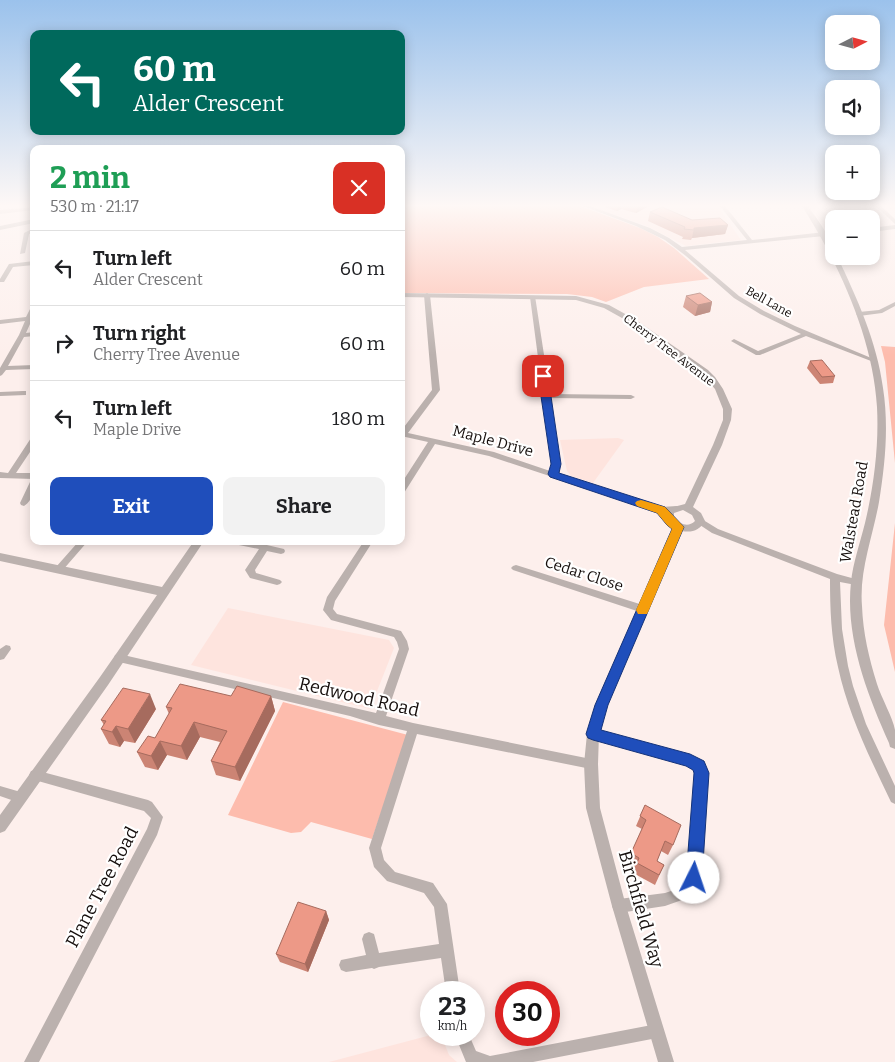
<!DOCTYPE html>
<html lang="en">
<head>
<meta charset="utf-8">
<style>
  body { margin:0; font-family:Bitter,serif; background:#f2f2f2; color:#202124; height:100vh; display:flex; flex-direction:column; font-size:19px; white-space:nowrap }
  * { box-sizing:border-box; margin:0 }
  p { font-size:16px; color:#757577 }
  .icon { flex:none; width:28px; height:28px; fill:none; stroke:currentColor; stroke-width:2; stroke-linecap:round; stroke-linejoin:round }
  .map { position:relative; flex:1; overflow:hidden }
  .drawer { position:absolute; left:30px; top:145px; width:375px; height:400px; display:flex; flex-direction:column; background:#fff; border-radius:10px; box-shadow:0 2px 12px #0003 }
  .drawer>* { flex:none }
  .hud { position:absolute; left:30px; top:30px; width:375px; height:105px; border-radius:10px; box-shadow:0 2px 12px #0003; background:#00695c; color:#fff; overflow:hidden }
  .needle { width:32px; rotate:84deg }
  .controls { position:absolute; left:825px; top:15px; display:grid; gap:10px }
  .controls a { display:grid; place-items:center; width:55px; height:55px; border-radius:10px; background:#fff; box-shadow:0 2px 12px #0003; font-size:25px }
  .speed { position:absolute; left:420px; top:981px; display:flex; gap:10px; font-size:25px; font-weight:700; text-align:center }
  .speed>* { display:grid; place-content:center; width:65px; height:65px; border-radius:50%; background:#fff; box-shadow:0 2px 12px #0003; line-height:1 }
  .speed small { font-size:12px; font-weight:400 }
  .speed .limit { border:8px solid #d22; background:#fff; color:#111 }
  .pin { position:absolute; display:grid; place-items:center; width:42px; height:42px; color:#fff; margin:-21px; border-radius:10px; box-shadow:0 2px 8px #0006 }
  .me { position:absolute; width:55px; margin:-28px; rotate:4deg; stroke-linejoin:round; filter:drop-shadow(0 0 4px #0008) }
  .turn { display:flex; align-items:center; gap:18px; height:105px; padding:0 20px; font-size:22px }
  .turn .icon { width:65px; height:65px; stroke-width:2.5 }
  .turn b { display:block; font-size:35px; line-height:42px }
  .round { display:grid; place-items:center; flex:none; width:52px; height:52px; border-radius:10px; background:#f2f2f2 }
  .head { display:flex; align-items:center; justify-content:space-between; height:85px; padding:0 20px }
  h1 { font-size:30px; font-weight:700; line-height:38px; color:#1e9e55 }
  .primary-button { display:flex; gap:10px; margin-top:auto; padding:10px 20px }
  .primary-button a { flex:1; height:58px; border-radius:10px; background:#1f4ebb; color:#fff; font-size:20px; font-weight:700; line-height:58px; text-align:center }
  .primary-button a+a { background:#f2f2f2; color:#202124 }
  ul { padding:0; list-style:none }
  li { display:flex; align-items:center; gap:15px; height:75px; padding:0 20px; border-top:1px solid #e0e0e0 }
  li div { flex:1 }
  li b { display:block; font-size:19px }
  li em { font-style:normal }
  .map>svg:first-child { display:block }
  .built { fill:#fee4de }
  .green { fill:#fdbcad }
  .lines { fill:none; stroke-linecap:round; stroke-linejoin:round }
  .minor { fill:#bbb1ae; fill-rule:evenodd }
  .tertiary { fill:#bbb1ae; fill-rule:evenodd }
  .wall { fill:#cc8474 }
  .shaded-wall { fill:#a66b5e }
  .building { fill:#ed9987; stroke:#a66b5e }
  .route { fill:#1f4ebb; stroke:#14337a }
  .slow { fill:#f59e0b }
  .labels { text-anchor:middle; dominant-baseline:central; stroke-width:4.5; stroke-linejoin:round; paint-order:stroke }
  .far-street-label { font-size:12px; fill:#150e0c; stroke:#fff }
  .street-label { font-size:15px; fill:#150e0c; stroke:#fff }
  .near-street-label { font-size:18px; fill:#150e0c; stroke:#fff }
</style>
</head>
<body>
<div class="map">
<svg width="895" height="1062" viewBox="0 0 895 1062">
  <rect width="100%" height="100%" fill="#fdefec"/>
  <!-- built -->
  <path class="built" d="M590 206 718 207 741 240 686 246 647 226Z
    M618 438 624 440 593 483 571 476 567 471 560 440Z
    M228 608 389 640 394 648 370 709 191 665Z
    M431 1035H441L449 1055 457 1062H329Z"/>
  <!-- green -->
  <path class="green" d="M401 206H580L640 228 658 237 674 248 709 279 644 287 606 302 592 297 567 294 401 293Z
    M881 346 895 347V463L885 362Z
    M895 523V672L884 625Z
    M283 702 408 735 372 839 311 822 301 832 291 833 228 815Z"/>
  <g class="lines">
    <!-- minor -->
    <path class="minor" d="M583 206H590L650 228 669 238 682 247 747 240 720 206H725L752 240 834 231V235L685 250 739 296 764 311 795 326 876 360 873 362 871 361 806 336 760 355H756L731 341 734 339 758 351 801 334 760 314 734 298 686 256 665 240 636 226Z
      M876 206H881L895 219V224Z
      M34 207V210L0 214V210Z
      M895 225V229L871 232V228Z
      M34 228V232L29 234 25 253 20 254 24 233Z
      M34 261V265L13 267 4 282H0V279L9 264Z
      M427 293 430 295 440 390 408 433 494 452 550 471 552 463 530 297 535 296 550 394 631 395 635 397 631 399 551 398 560 463 557 473 661 507 677 506 678 508 677 510 661 513 489 456 435 444 404 493 401 494V484L428 442 401 436V431L432 390 424 295Z
      M895 302V306L882 313 859 316 856 314 859 312 879 310Z
      M34 305V315L26 333 34 332V336L24 337 8 366 34 365V369L6 370 2 375 0 376V368L19 335 25 321 0 324V320L26 317 31 307Z
      M23 391H26V395L0 396V392Z
      M31 438H34V446L16 473H34V479L0 478V472L8 473Z
      M34 479C34 489 33 501 24 506L21 505 20 503 30 482Z
      M700 518 718 529 837 574 859 580 861 582 859 584 856 585 840 582 842 629 848 666 853 686 866 724 895 786V804L891 802C870 758 848 714 838 667 831 638 830 608 830 579L712 533 697 523 696 521Z
      M79 541H88L62 571H56L54 569 56 567Z
      M230 541H250L284 549 285 551 284 553 281 554 267 551 255 570 256 573 280 580 282 582 280 584 277 585 250 578 245 570 259 549 234 544Z
      M364 541H373L335 601 333 609 337 614 401 631 407 641 409 649 386 716 413 723 591 759 595 760 597 764 595 768 591 769 417 734 381 848 384 860 395 872 433 883 447 904 460 992H446L441 958 379 967 374 969 372 968 346 972 341 970 339 965 341 960 366 955 362 939 364 934 369 932 374 934 379 953 439 944 434 907 424 893 387 881 374 867 369 848 407 731 379 725 350 716 119 662 115 661 114 658 115 655 119 654 376 713 399 649 397 642 394 637 331 620 323 610 327 597Z
      M516 565 646 606 648 609 646 612 643 613 513 570 511 568 513 566Z
      M6 645 10 646 11 649 4 659 0 660V649Z
      M593 729 690 755 702 761 708 773 700 878 696 895 665 906 619 913 614 911 612 906 614 901 619 899 665 893 686 886 688 878 696 773 694 769 687 764 589 737 587 734 589 731Z
      M35 770 148 800 152 802 163 817 157 835 39 1062H24L147 829 151 818 144 811 31 779 29 775 31 771Z
      M0 786 24 793 26 797 24 801 20 803 0 796Z
      M657 1024 662 1026 664 1031 662 1036 657 1038 533 1062H466L455 1035H469L476 1051 490 1056Z"/>
    <!-- tertiary -->
    <path class="tertiary" d="M802 206H808C817 220 834 239 834 256H837C857 298 877 342 883 388 889 426 885 465 879 502 873 536 859 571 862 606 863 633 869 658 877 684 881 697 893 718 895 730 895 736 895 743 895 749L890 747 889 743C867 694 845 637 851 582 853 563 860 543 865 523 874 485 879 446 877 407 873 338 839 264 802 206Z
      M34 219V223L0 230V226Z
      M401 293 576 296 609 305 636 320 708 370 715 377 723 389 732 409 731 420 722 445 693 507 701 513 705 521C700 530 692 533 682 531L607 705 599 734 598 764 600 808 626 906 674 1062H658L612 906 586 808 584 764 587 734 595 705 673 528 663 517 666 509 685 504 713 445 723 420V409L715 389 702 374 631 323 604 308 576 300 401 297ZM683 510 692 515 695 521C688 528 680 524 674 518V513Z
      M194 541H204L108 685 5 831 0 833V815L100 677 157 595 0 561V553L162 587Z"/>
  </g>
  <!-- wall -->
  <path class="wall" d="M605 206H649L636 213 621 209 617 211 605 207Z
    M650 212 692 220 728 225 725 234 692 238 691 240 682 239 683 237 648 221Z
    M686 296 712 302 710 312 695 316 683 307Z
    M810 361 835 376 833 383 820 384 807 368Z
    M231 696H271L275 711 240 781 216 775 211 761 220 742 200 737 187 760 167 755 158 770 145 767 137 752 155 738 169 714 166 707Z
    M156 709 135 743 124 741 120 747 109 744 101 729 104 725 101 720Z
    M645 805 673 845 668 855 661 851 657 861 664 865 655 885 633 873 635 868 627 863 642 829 636 826Z
    M326 911 329 920 308 972 280 962 276 954Z"/>
  <!-- shaded-wall -->
  <path class="shaded-wall" d="M618 206H621V209L617 211Z
    M638 206H649L636 213Z
    M728 225 725 234 692 238 694 228Z
    M712 302 710 312 695 316 698 305Z
    M150 694 156 709 135 743 128 729Z
    M271 696 275 711 240 781 235 767Z
    M194 722 200 737 187 760 181 746Z
    M116 726 124 741 120 747 112 732Z
    M160 741 167 755 158 770 151 756Z
    M326 911 329 920 308 972 305 964Z"/>
  <!-- building -->
  <path class="building" d="M662 207 692 220 720 218 728 225 694 228V230L684 229 685 227 650 212Z
    M700 293 712 302 698 305 686 296Z
    M822 360 835 376 822 377 810 361Z
    M180 684 231 696 237 686 271 696 235 767 211 761 227 731 194 722 181 746 160 741 151 756 137 752 148 736 155 738 172 708 166 707Z
    M123 688 150 694 128 729 116 726 112 732 101 729 106 721 101 720Z
    M645 805 681 825 673 845 665 841 657 861 664 865 659 875 637 863 639 858 631 853 646 820 640 816Z
    M298 902 326 911 305 964 276 954Z"/>
  <!-- sky -->
  <linearGradient id="sky" x2="0" y2="1"><stop stop-color="#9bc2ec"/><stop offset="0.58" stop-color="#fef8f6"/><stop offset="1" stop-color="#fef8f6" stop-opacity="0"/></linearGradient>
  <rect width="895" height="355" fill="url(#sky)"/>
  <!-- route -->
  <path class="route" d="M543 373 548 376 561 464 559 473 665 507 684 527 608 705 601 730 690 754 704 761 709 773 702 878 700 883 694 886 688 883 686 878 694 773 693 770 686 766 593 740 588 738 586 734 595 705 672 529 667 525 657 513 550 477 548 474 551 464 538 376Z"/>
  <!-- slow -->
  <path class="slow" d="M641 500 665 507 684 527 649 610 647 614H638L636 610 672 529 667 525 657 513 637 506 635 503 637 501Z"/>
  <g class="labels">
    <!-- far-street labels -->
    <g class="far-street-label">
      <text transform="translate(769 302) rotate(29)">Bell Lane</text>
      <text transform="translate(669 350) rotate(37)">Cherry Tree Avenue</text>
    </g>
    <!-- street labels -->
    <g class="street-label">
      <text transform="translate(493 441) rotate(15)">Maple Drive</text>
      <text transform="translate(854 512) rotate(-80)">Walstead Road</text>
      <text transform="translate(584 574) rotate(18)">Cedar Close</text>
    </g>
    <!-- near-street labels -->
    <g class="near-street-label">
      <text transform="translate(359 697) rotate(13)">Redwood Road</text>
      <text transform="translate(102 887) rotate(-62)">Plane Tree Road</text>
      <text transform="translate(641 909) rotate(74)">Birchfield Way</text>
    </g>
  </g>
</svg>
<div class="controls">
<a><svg class="needle" viewBox="-14 -14 28 28"><path d="M0-13l5 13h-10z" fill="#e53935"/><path d="M0 13l5-13h-10z" fill="#757577"/></svg></a>
<a><svg class="icon" aria-label="sound" viewBox="0 0 24 24"><path d="M4 9h4l5-4v14l-5-4H4zM17 9q2 3 0 6"/></svg></a>
<a>+</a>
<a>−</a>
</div>
<div class="speed"><div>23<small>km/h</small></div><div class="limit">30</div></div>
<div class="pin" style="left:543px;top:376px;background:#d93025"><svg class="icon" aria-label="arrive" viewBox="0 0 24 24"><path d="M6 21V4h12l-3 4 3 4H6"/></svg></div>
<svg class="me" style="left:694px;top:878px" viewBox="-20 -20 40 40"><circle r="19" fill="#fff"/><path d="M0-13L10 11 0 6-10 11z" fill="#1f4ebb"/></svg>
<div class="hud">
<div class="turn"><svg class="icon" aria-label="left" viewBox="0 0 24 24"><path d="M17 20v-9H6M10 6l-5 5 5 5"/></svg><div><b>60 m</b>Alder Crescent</div></div>
</div>
<section class="drawer">
<div class="head"><div><h1>2 min</h1><p>530 m · 21:17</p></div><a class="round" style="background:#d93025;color:#fff"><svg class="icon" aria-label="close" viewBox="0 0 24 24"><path d="M6 6l12 12M18 6L6 18"/></svg></a></div>
<ul>
<li><svg class="icon" aria-label="left" viewBox="0 0 24 24"><path d="M17 20v-9H6M10 6l-5 5 5 5"/></svg><div><b>Turn left</b><p>Alder Crescent</p></div><em>60 m</em></li>
<li><svg class="icon" aria-label="right" viewBox="0 0 24 24"><path d="M7 20v-9h11M14 6l5 5-5 5"/></svg><div><b>Turn right</b><p>Cherry Tree Avenue</p></div><em>60 m</em></li>
<li><svg class="icon" aria-label="left" viewBox="0 0 24 24"><path d="M17 20v-9H6M10 6l-5 5 5 5"/></svg><div><b>Turn left</b><p>Maple Drive</p></div><em>180 m</em></li>
</ul>
<div class="primary-button"><a>Exit</a><a>Share</a></div>
</section>
</div>
</body>
</html>
